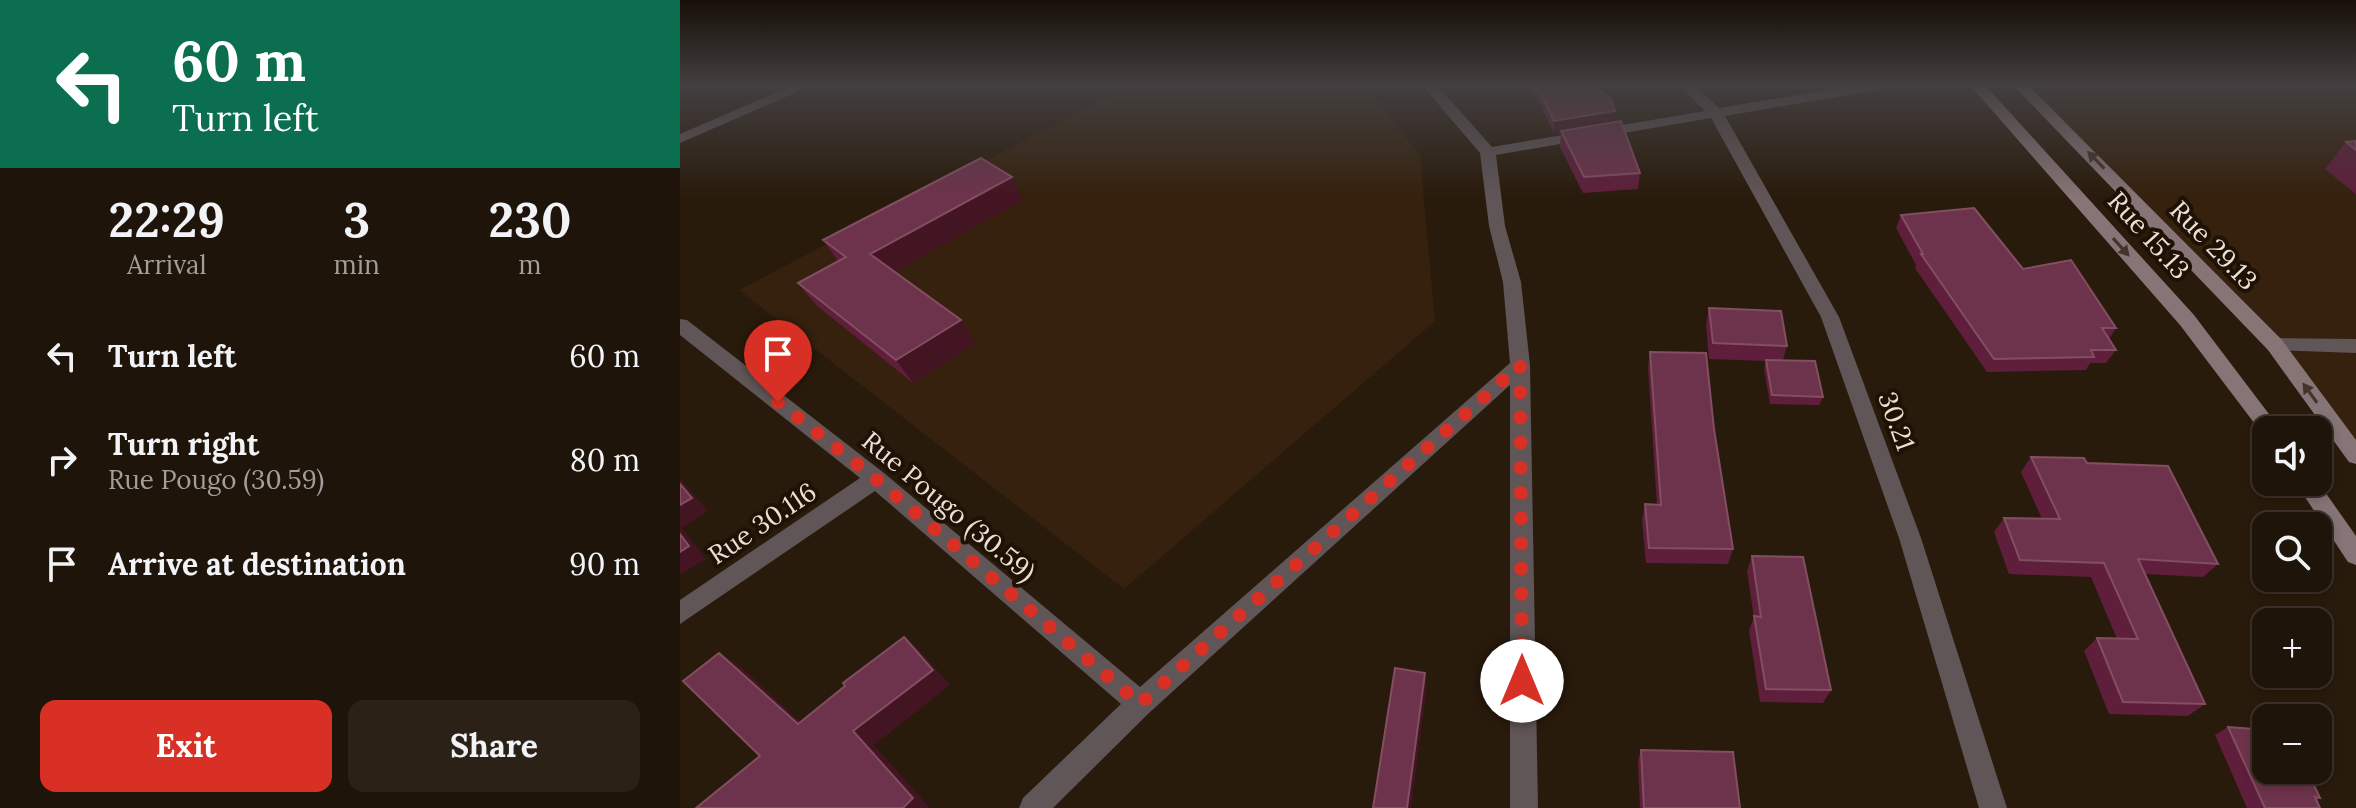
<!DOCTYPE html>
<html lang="en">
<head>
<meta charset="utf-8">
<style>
  body { margin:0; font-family:Lora,serif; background:#2c2117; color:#f1f3f6; height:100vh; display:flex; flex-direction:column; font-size:30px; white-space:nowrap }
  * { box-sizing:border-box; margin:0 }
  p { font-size:26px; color:#a19e9c }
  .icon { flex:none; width:44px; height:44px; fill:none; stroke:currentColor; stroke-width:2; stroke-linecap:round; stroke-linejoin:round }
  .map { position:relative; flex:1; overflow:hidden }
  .side { display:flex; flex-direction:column; background:#1f1409; width:680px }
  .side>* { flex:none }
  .hud { background:#0b6e4f; color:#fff; overflow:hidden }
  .buttons { position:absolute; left:1572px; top:416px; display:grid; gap:16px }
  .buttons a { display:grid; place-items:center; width:80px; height:80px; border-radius:16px; background:#1f1409; box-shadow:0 4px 12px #0003,0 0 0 2px #3c332a; font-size:40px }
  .pin { position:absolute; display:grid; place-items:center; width:68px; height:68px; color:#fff; margin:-82px -34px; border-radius:50% 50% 50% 0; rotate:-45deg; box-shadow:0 0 8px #0007 }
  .pin .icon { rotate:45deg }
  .me { position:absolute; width:88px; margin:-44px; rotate:0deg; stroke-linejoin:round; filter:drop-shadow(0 0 6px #0008) }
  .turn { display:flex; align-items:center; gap:28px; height:168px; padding:0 40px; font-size:36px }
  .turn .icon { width:104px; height:104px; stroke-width:2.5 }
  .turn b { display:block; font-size:56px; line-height:68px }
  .eta { display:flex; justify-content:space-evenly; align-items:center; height:136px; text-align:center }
  .eta b { font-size:48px; font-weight:800; line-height:56px }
  .cta { display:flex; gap:16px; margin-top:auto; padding:16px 40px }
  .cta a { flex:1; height:92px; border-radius:16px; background:#d93025; color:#fff; font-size:32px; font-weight:800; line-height:92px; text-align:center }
  .cta a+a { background:#2c2117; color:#f1f3f6 }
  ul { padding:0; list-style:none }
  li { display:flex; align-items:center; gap:24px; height:104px; padding:0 40px }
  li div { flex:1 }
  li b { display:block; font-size:30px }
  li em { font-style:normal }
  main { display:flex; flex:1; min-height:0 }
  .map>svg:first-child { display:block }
  .built { fill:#35210d }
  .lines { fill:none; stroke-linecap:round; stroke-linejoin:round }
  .street { fill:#605557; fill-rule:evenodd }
  .secondary { fill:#867477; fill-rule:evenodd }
  .wall { fill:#5f1e3b }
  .shaded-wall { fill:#431421 }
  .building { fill:#6e334c; stroke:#824e61; stroke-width:2 }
  .oneway { fill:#43342c }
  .route { stroke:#d93025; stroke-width:14; stroke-dasharray:0 25.2 }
  .labels { text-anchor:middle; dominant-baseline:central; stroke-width:8; stroke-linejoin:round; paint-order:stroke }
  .street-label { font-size:26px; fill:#eae0d7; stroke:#1f1104 }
</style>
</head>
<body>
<main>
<section class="side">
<div class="hud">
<div class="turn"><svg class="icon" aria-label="left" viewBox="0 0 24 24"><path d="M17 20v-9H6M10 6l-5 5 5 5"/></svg><div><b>60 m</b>Turn left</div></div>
</div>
<div class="eta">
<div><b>22:29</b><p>Arrival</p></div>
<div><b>3</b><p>min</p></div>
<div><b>230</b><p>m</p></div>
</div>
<ul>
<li><svg class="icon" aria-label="left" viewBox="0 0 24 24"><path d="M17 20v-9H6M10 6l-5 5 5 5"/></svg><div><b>Turn left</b></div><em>60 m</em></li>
<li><svg class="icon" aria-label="right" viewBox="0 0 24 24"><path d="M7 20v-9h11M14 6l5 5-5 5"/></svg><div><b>Turn right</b><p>Rue Pougo (30.59)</p></div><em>80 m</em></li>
<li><svg class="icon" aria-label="arrive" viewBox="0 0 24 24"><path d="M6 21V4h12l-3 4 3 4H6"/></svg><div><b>Arrive at destination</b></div><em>90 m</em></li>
</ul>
<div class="cta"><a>Exit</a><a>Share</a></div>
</section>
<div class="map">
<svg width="1676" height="808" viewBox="0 0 1676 808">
  <rect width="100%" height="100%" fill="#291b0c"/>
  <!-- built -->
  <path class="built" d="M452 84H686L740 156 755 321 444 589 59 290Z
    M1339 84H1676V456L1595 345Z"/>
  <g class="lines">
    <!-- street -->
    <path class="street" d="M116 84H135L0 143V134Z
      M741 84H756L812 147 1025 111 998 84H1013L1039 108 1183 84H1215L1208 88 1045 116 1159 317 1241 538 1327 808H1299L1219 538 1141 317 1031 118 816 155 825 226 841 282 850 365 858 808H830V385L469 713 373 808H339L343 798 441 704 195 491 0 624V600L180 478 0 335V319L7 320 204 473 460 687 830 363 823 282 809 226 800 153Z
      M1595 338 1676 339V353L1588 350 1586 345 1588 340Z"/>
    <!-- secondary -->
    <path class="secondary" d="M1289 84H1304L1514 315 1601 430H1586L1584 436 1500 325Z
      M1332 84H1347L1602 340 1676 440V464L1669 462 1588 350Z
      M1615 482H1638L1676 536V565L1668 562Z"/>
  </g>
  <!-- wall -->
  <path class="wall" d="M841 84H910L935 111 934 122 960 173 958 189 903 193 880 147 881 132 874 134 859 102Z
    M1676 141V194L1645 169 1666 142Z
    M343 200 214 272 295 343 233 383 136 305 118 283 158 261 143 240Z
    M1221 215 1343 269 1436 328 1429 339 1436 350 1426 363H1410L1406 370 1307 372 1235 268 1236 265 1216 228Z
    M1029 308 1107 346 1103 360 1143 397 1139 405 1090 404 1084 368 1086 361 1029 359 1026 324Z
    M970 352 1034 429 1053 549 1048 564 966 563 962 520 965 504 977 505 968 368Z
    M1351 457 1407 463 1538 564 1523 577 1465 574 1525 704 1508 716 1429 714 1404 651 1417 638 1437 639 1411 577 1329 574 1314 532 1324 518 1362 519 1341 472Z
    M1072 556 1151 690 1143 703 1080 702 1069 630 1074 618 1067 571Z
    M1548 727 1640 798 1636 800 1640 808H1567L1535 735Z
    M961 750 1060 808H960L958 760Z"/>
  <!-- shaded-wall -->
  <path class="shaded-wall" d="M935 111 934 123 874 134V121Z
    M332 177 343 200 205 277 190 254Z
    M281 320 295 343 233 383 216 360Z
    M0 479 28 511 2 528 26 559 0 575Z
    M224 637 242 653 270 685 194 745 250 808H223L173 731Z
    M39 653 62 668 139 739 118 724Z
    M745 673 747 686 731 808H727Z"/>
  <!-- building -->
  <path class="building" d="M852 84H910L931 99 935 111 874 121 859 90Z
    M941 121 960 173 904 177 881 131Z
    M1676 141V150L1666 142Z
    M301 158 332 177 190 254 281 320 216 360 118 283 166 257 143 240Z
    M1294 208 1343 269 1391 260 1436 328H1422L1436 350H1411L1414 357 1314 359 1241 254H1243L1221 215Z
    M1029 308 1101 311 1107 346 1033 343Z
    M970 352 1026 353 1034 429 1053 549 969 548 965 504 981 505Z
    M1086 360 1135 361 1143 397 1092 395Z
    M1351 457 1404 458 1407 463 1488 466 1538 564 1458 559 1525 704 1443 702 1417 638 1458 639 1424 563 1340 560 1324 518 1380 519Z
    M0 484 12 498 0 505Z
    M0 534 9 546 0 552Z
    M1072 556 1123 557 1151 690 1086 689 1074 616 1081 617Z
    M224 637 253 670 173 731 233 798 223 808H16L80 756 3 681 39 653 118 724 165 686 163 683Z
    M715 668 745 673 727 808H693Z
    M1548 727 1586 730V770H1627L1640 798 1635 797 1640 808H1585Z
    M961 750 1053 752 1060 808H964Z"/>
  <!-- one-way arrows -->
  <defs><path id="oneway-solid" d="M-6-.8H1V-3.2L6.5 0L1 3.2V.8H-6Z" transform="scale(2)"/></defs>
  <g class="oneway">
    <use href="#oneway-solid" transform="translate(1416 160) rotate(-134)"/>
    <use href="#oneway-solid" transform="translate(1441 247) rotate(48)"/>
    <use href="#oneway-solid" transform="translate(1630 393) rotate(-126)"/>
  </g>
  <!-- sky -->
  <linearGradient id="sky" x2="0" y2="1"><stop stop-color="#170f07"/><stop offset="0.43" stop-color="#433f40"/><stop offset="1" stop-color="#433f40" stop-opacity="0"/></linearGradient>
  <rect width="1676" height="197" fill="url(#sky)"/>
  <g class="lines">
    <!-- route -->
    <path class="route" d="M98 402 196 479 460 704 840 365 842 681"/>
  </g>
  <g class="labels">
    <!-- street labels -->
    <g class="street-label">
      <text transform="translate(1469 235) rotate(48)">Rue 15.13</text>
      <text transform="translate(1534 245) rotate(46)">Rue 29.13</text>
      <text transform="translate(1217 421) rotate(70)">30.21</text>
      <text transform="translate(269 506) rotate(40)">Rue Pougo (30.59)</text>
      <text transform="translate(82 523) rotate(-34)">Rue 30.116</text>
    </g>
  </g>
</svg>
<div class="buttons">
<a><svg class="icon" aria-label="sound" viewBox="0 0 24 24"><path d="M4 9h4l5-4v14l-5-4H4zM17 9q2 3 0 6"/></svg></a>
<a><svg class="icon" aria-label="search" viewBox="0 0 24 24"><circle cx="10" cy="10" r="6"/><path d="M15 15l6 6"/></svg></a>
<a>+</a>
<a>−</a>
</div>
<div class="pin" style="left:98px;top:402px;background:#d93025"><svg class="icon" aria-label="arrive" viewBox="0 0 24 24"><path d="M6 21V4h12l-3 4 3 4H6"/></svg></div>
<svg class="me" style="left:842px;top:681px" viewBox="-20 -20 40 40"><circle r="19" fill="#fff"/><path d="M0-13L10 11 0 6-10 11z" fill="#d93025"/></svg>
</div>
</main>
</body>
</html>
